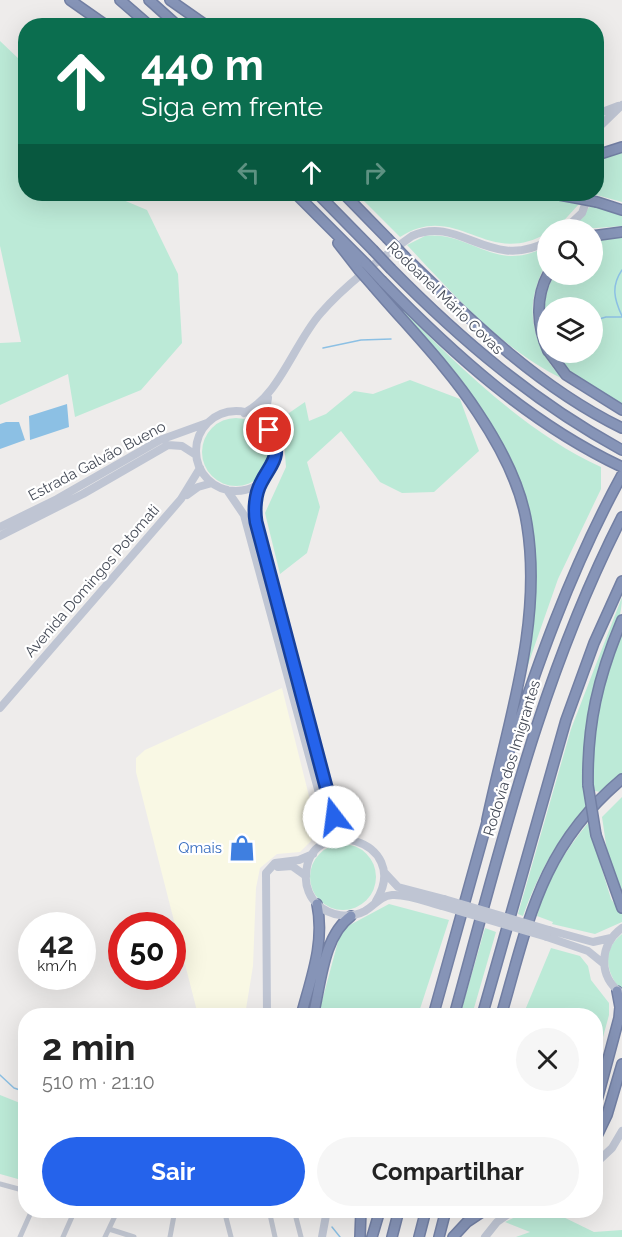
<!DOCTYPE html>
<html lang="pt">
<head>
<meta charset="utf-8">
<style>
  body { margin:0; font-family:Raleway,sans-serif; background:#f6f6f6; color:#222; height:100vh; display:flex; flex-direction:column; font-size:22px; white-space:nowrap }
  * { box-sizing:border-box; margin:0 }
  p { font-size:20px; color:#767676 }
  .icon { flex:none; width:33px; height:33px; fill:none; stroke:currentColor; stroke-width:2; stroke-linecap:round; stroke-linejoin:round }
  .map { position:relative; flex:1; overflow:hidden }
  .panel { position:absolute; left:18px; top:1008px; width:585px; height:210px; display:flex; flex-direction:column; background:#fff; border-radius:24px; box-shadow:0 6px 24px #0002 }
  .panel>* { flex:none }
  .guide { position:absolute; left:18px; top:18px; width:586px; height:183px; border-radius:24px; box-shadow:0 6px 24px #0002; background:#0b6e4f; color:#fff; overflow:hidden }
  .controls { position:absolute; left:537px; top:219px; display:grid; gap:12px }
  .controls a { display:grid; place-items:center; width:66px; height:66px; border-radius:50%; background:#fff; box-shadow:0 6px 24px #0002; font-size:30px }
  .speed { position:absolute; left:18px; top:912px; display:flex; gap:12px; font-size:30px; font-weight:700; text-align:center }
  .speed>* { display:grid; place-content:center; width:78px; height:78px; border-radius:50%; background:#fff; box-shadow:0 6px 24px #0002; line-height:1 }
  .speed small { font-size:15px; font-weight:400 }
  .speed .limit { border:9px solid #d22; background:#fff; color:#111 }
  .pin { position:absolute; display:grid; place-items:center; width:51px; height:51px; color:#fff; margin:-26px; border:3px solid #fff; border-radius:50%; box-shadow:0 2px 6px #0007 }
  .me { position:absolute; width:66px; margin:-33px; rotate:345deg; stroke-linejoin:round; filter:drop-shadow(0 0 4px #0008) }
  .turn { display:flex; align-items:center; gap:21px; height:126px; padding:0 24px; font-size:27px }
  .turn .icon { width:78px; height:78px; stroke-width:2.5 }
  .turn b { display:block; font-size:42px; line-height:51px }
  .lanes { display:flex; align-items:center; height:57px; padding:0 24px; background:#0003; justify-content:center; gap:30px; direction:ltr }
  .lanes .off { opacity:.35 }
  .round { display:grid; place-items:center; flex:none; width:63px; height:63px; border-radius:32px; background:#f6f6f6 }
  .headline { display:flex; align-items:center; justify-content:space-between; height:102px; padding:0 24px }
  h1 { font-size:36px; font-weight:700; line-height:45px }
  .action { display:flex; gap:12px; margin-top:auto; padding:12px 24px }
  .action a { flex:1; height:69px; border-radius:36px; background:#2563eb; color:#fff; font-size:24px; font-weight:700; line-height:69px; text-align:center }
  .action a+a { background:#f6f6f6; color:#222 }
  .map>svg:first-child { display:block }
  .commercial { fill:#f9f8e4 }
  .green { fill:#bcead7 }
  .water { fill:#8cc0e4 }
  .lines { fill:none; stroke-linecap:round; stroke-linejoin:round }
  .stream { stroke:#8cc0e4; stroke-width:1.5 }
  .highway-casing { stroke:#727fa3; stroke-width:12 }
  .street { stroke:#c0c5d0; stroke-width:5 }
  .secondary { stroke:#bfc5d3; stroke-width:8 }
  .highway { stroke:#8694b7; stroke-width:9 }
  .highway-bridge-casing { stroke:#727fa3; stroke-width:12; stroke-linecap:butt }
  .secondary-bridge { stroke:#bfc5d3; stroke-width:8 }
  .highway-bridge { stroke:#8694b7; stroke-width:9 }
  .route-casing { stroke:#184099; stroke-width:15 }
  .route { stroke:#2563eb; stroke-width:10 }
  .labels { text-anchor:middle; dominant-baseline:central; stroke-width:4.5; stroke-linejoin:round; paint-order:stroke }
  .street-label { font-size:15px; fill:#454b57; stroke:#fff }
  .shop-label { font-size:15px; fill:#366cbe; stroke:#fff; text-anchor:end }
</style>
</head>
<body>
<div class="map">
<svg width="622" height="1237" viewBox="0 0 622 1237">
  <rect width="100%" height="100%" fill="#eeeceb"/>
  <!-- commercial -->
  <path class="commercial" d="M282 688 317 828 311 841 300 852 277 854 260 868 256 888 253 966 245 1015H198L136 772V758L145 750Z"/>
  <!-- green -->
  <path class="green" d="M0 41 20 60 25 61V110L18 107 25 117 26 194H109L147 210 178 274 182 343 141 390 75 417 68 374 0 405V343L21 342 0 246Z
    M622 151V202L593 194H597V159Z
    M357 194H530L579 204 558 227 548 230 547 233C487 269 457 200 400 237Z
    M591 205 622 213V226L571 230Z
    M425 236C472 231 495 275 547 246 547 269 543 266 537 285 525 319 539 355 563 379 501 349 453 294 407 245Z
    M622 237V404L570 371 554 353 592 352V308H548V337C543 313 543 296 554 275L592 274 593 241Z
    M394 301C453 361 524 432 601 467V489L558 579 517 696 529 636 524 494 513 465 479 405 458 375Z
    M410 380 460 399 479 451 434 492 402 493 380 482 341 431 307 462 320 507 307 553 280 574 265 513 286 467 283 428 289 413 305 402 309 421 326 414 354 391 373 394Z
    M202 452a34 34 0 1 1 68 0a34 34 0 1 1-68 0Z
    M622 597C622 630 599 662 593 695 587 727 591 761 584 792L586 806C557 840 538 874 523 916L518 914 571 729Z
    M622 629V774L600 792 595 791 593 784C591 724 603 684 622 629Z
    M622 797V893L608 858 602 817Z
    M588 823 611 899 622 914V922L595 934 552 924 553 922 537 916C546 881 565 851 588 823Z
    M310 877a33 33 0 1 1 66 0a33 33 0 1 1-66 0Z
    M389 904 449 920 418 1015 318 1016 340 934 348 926Z
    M485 928 496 932 472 1015H460Z
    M622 934V991C606 974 601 950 622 934Z
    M551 948 580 956 588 966 591 980 609 1003V1015L596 1063V1016L523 1015Z
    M0 1095 20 1103 25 1112V1181L0 1174Z
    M528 1211H551L594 1232 622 1230V1237H516L530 1232 505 1222Z"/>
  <!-- water -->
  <path class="water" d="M67 404 69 427 30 440 29 416Z
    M6 422H19L25 440 0 449V424Z"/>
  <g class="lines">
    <!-- stream -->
    <path class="stream" d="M622 270C611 286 614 299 622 316
      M592 321 606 317H622
      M323 348 361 340 391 339
      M0 1075 14 1088 26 1092
      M332 1227 340 1237"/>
    <!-- highway casing -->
    <g class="highway-casing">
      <path id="highway" d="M70 0 107 26
        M120 0 150 26
        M149 0 178 26
        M170 0 207 26
        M597 155 622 147
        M296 194 366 264
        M318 194 373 250
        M344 194 387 238
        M554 194 576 198
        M597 202 622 210
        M592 236 622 232
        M338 243 359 270
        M405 257C471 321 538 387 622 428
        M391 269C461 340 534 402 622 450
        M382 281C453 354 529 423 622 467
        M374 287C409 328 449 368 478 413 500 446 521 485 527 525 543 624 507 724 487 820
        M548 351C537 327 535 298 548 274
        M549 352 566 375 622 410
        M502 773C535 670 570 570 622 475
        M588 785C587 724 598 677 622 620
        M596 835 622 908
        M301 1016C311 978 325 943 317 904
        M313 1016C321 984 323 936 351 916
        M433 1016 489 815
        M454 1016C501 846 541 675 622 517
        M482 1016 566 720 594 643 622 581
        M501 1016C529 919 541 847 622 779
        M596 1104 619 1018 620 1007 617 991
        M596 1138 607 1115 622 1064
        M360 1237 361 1210
        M372 1237 380 1210
        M392 1237 399 1210
        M419 1237 426 1210
        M439 1237 446 1210
        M453 1237 467 1222 485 1210"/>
    </g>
    <!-- street -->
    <path class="street" d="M0 1184 26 1191
      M224 1210 231 1237
      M269 1210 275 1237
      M294 1210 301 1237
      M109 1229 134 1237
      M20 1237 32 1210
      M63 1237 75 1210
      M105 1237 115 1216 112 1210
      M170 1237 175 1210"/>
    <!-- secondary -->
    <path class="secondary" d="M597 114 618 106
      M597 129 622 105
      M564 230 582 213 589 194
      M196 451a40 40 0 1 1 80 0a40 40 0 1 1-80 0Z
      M244 413C279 396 294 344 320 314 345 285 380 259 412 236 460 214 490 273 548 241
      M264 423 268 398
      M261 482 255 506 256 522 334 817 347 838
      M227 490 244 515 254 552 326 819 323 844
      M187 495 198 487 212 483
      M0 527 57 499 160 440 207 423
      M0 536 83 494 168 445 182 446 196 455
      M0 708 181 499 200 468
      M278 867 292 866 306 876
      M384 872 398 887 444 899
      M376 901C414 840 307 811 306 876 305 886 310 898 318 905 330 916 350 919 365 911 375 905 380 896 392 895 408 894 427 902 442 906
      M549 930 593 942 611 938
      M547 937 588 951 604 964
      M621 993C598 976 599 945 622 928
      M267 1016 266 873 275 863 299 860 313 854
      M596 1163 612 1148 622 1131
      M322 1237 327 1210
      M485 1237 497 1222 514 1210"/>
    <!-- highway -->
    <use href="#highway" class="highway"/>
    <!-- highway-bridge casing -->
    <g class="highway-bridge-casing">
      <path id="highway-bridge" d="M576 198 597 202
        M387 238 405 257
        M373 250 391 269
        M366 264 382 281
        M359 270 374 287
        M588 785 596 835"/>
    </g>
    <!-- secondary-bridge -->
    <path class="secondary-bridge" d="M444 899 549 930
      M442 906 547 937"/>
    <!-- highway-bridge -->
    <use href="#highway-bridge" class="highway-bridge"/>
  </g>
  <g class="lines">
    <!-- route casing -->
    <g class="route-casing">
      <path id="route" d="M269 430C283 458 272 461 261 483 255 494 254 510 256 522L334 817"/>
    </g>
    <!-- route -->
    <use href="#route" class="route"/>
  </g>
  <!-- icons -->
  <defs>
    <g id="shop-bare" transform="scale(2.07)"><path d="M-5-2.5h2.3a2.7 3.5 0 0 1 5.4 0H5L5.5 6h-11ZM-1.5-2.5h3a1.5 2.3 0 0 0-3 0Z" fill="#3f7fe0" stroke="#fff" stroke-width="2.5" paint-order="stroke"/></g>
  </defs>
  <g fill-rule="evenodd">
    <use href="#shop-bare" x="242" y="848"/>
  </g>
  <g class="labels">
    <!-- street labels -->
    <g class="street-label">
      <text transform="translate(445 298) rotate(44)">Rodoanel Mário Covas</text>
      <text transform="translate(97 461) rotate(-28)">Estrada Galvão Bueno</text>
      <text transform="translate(92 581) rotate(-49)">Avenida Domingos Potomati</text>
      <text transform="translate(512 758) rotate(-73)">Rodovia dos Imigrantes</text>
    </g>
    <!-- shop labels -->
    <g class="shop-label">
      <text x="222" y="848">Qmais</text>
    </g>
  </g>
</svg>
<div class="controls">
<a><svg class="icon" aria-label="search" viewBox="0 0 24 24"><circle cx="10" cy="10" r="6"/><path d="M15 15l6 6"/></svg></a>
<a><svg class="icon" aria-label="layers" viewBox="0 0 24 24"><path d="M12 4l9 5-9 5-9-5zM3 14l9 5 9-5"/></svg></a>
</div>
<div class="speed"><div>42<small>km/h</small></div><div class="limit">50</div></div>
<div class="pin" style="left:269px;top:430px;background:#d93025"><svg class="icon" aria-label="arrive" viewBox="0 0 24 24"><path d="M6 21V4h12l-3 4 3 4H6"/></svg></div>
<svg class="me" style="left:334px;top:817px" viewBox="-20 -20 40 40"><circle r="19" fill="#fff"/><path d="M0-13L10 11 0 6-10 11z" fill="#2563eb"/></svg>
<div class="guide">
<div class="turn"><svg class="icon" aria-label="ahead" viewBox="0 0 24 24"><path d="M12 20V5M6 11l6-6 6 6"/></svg><div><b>440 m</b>Siga em frente</div></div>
<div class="lanes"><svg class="icon off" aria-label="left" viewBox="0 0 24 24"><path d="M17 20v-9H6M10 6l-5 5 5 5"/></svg><svg class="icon" aria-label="ahead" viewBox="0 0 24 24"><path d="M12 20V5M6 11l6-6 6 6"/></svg><svg class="icon off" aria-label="right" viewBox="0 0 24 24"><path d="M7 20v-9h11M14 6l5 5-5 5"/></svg></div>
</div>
<section class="panel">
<div class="headline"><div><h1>2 min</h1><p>510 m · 21:10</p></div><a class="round"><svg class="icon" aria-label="close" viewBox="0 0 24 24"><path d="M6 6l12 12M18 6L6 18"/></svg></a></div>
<div class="action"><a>Sair</a><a>Compartilhar</a></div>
</section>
</div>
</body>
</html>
